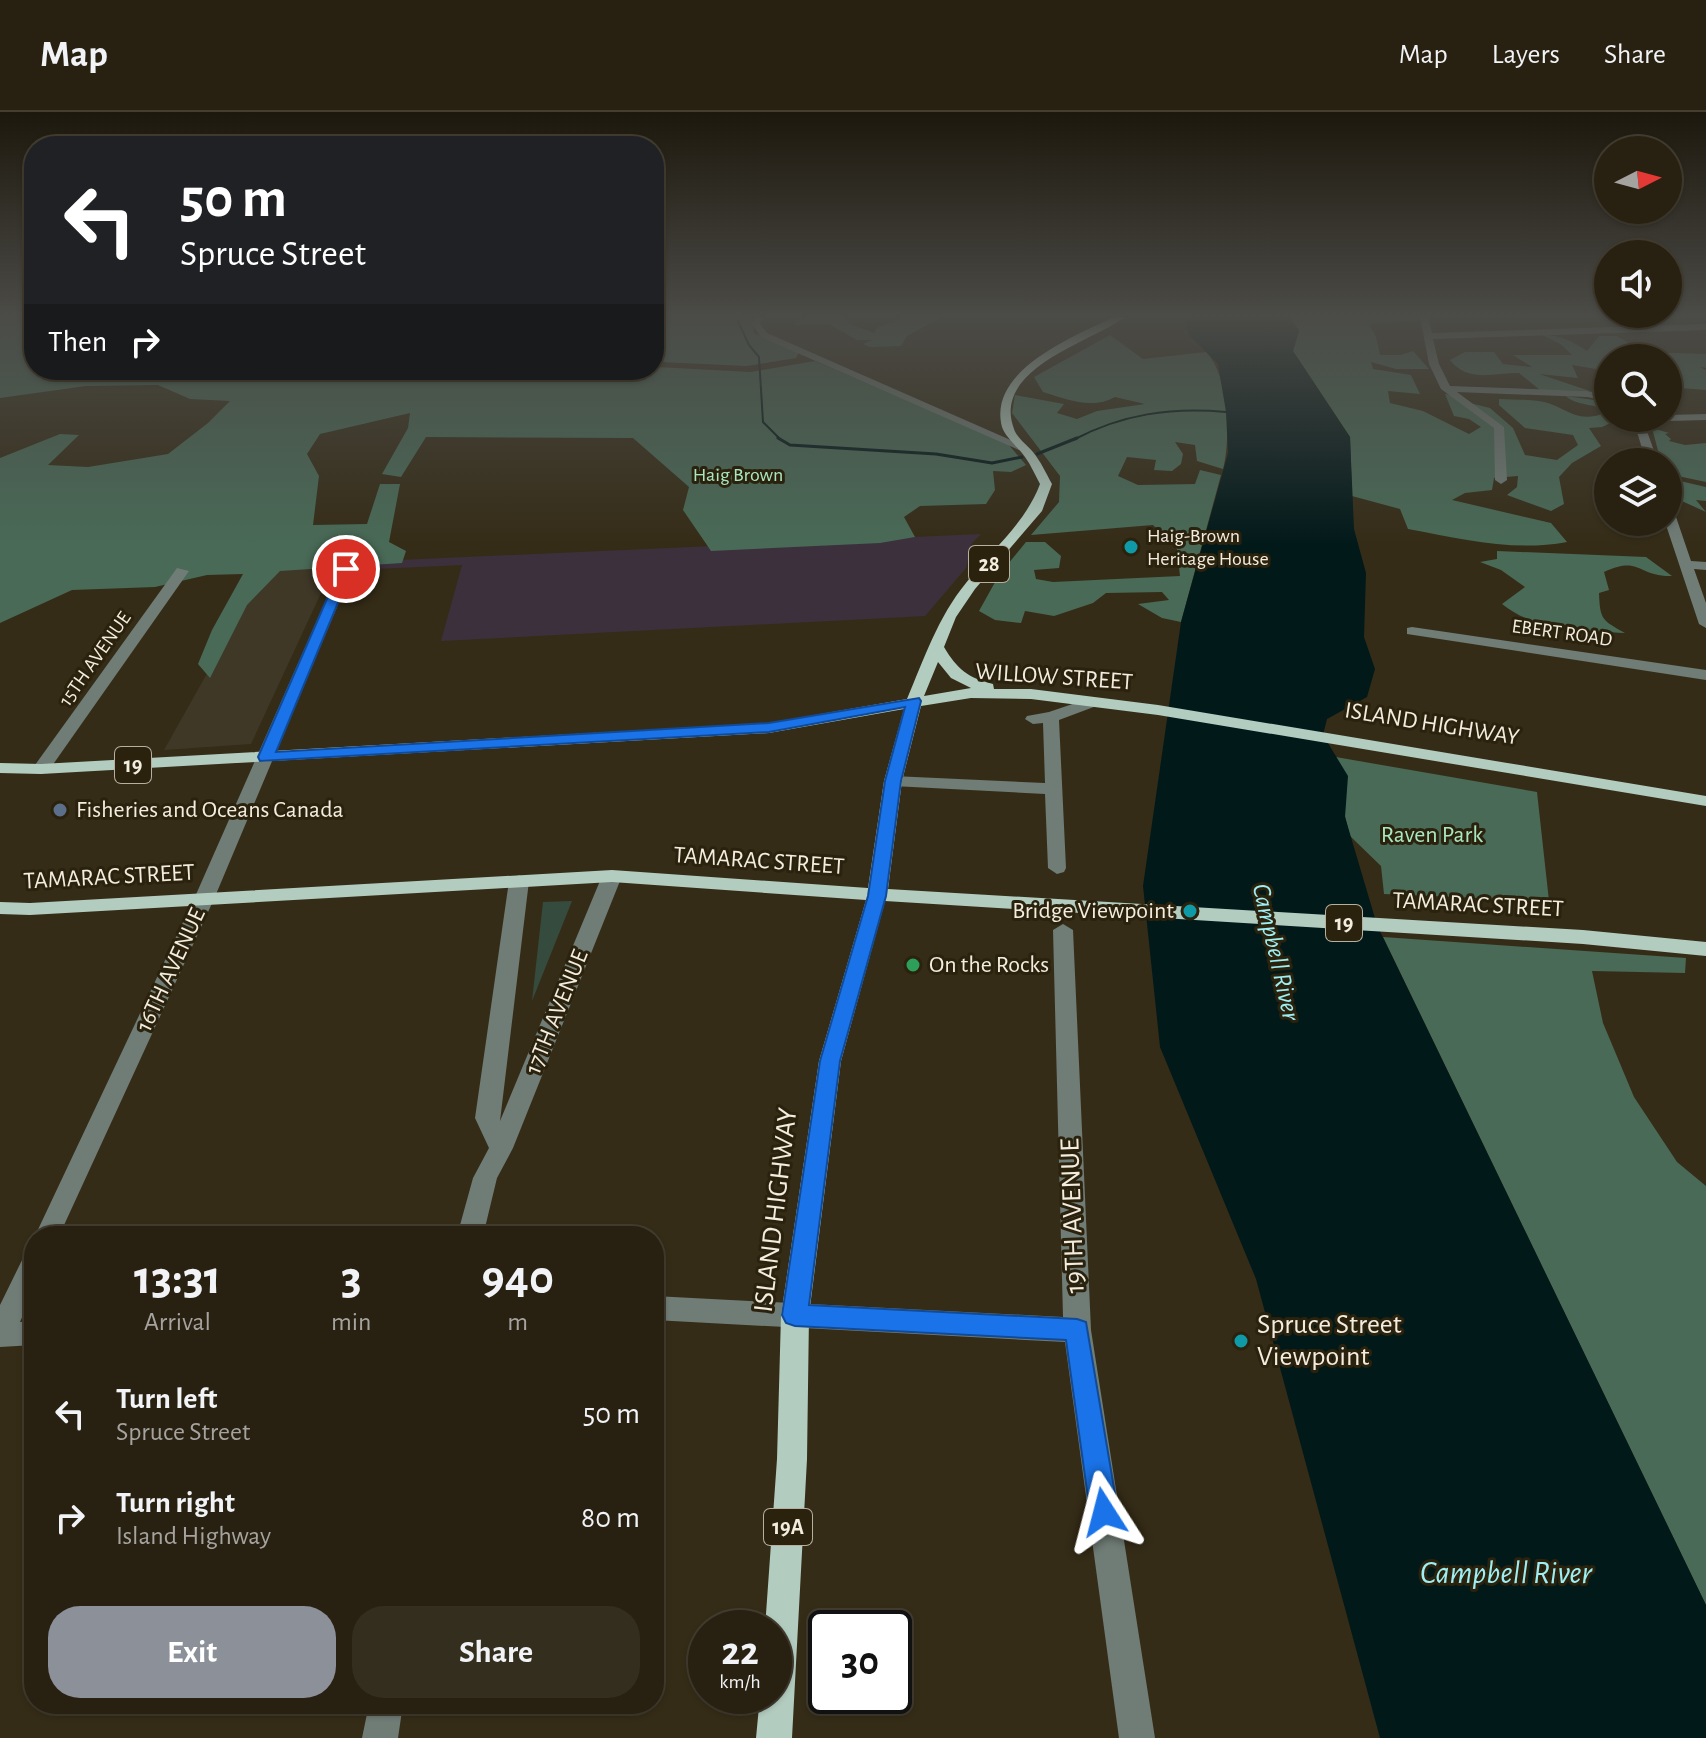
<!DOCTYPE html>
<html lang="en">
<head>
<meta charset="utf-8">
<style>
  body { margin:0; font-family:"Alegreya Sans",sans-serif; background:#342e1f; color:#f1f3f6; height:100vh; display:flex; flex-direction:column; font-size:30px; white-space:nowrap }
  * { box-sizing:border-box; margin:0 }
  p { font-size:26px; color:#a5a39f }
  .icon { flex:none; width:44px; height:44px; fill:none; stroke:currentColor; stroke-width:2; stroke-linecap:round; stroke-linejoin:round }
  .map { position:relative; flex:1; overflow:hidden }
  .panel { position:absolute; left:24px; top:1114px; width:640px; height:488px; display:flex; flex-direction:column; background:#282111; border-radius:32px; box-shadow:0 2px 6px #0004,0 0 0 2px #443e31 }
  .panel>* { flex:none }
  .guide { position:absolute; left:24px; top:24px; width:640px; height:244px; border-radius:32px; box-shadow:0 2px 6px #0004,0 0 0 2px #443e31; background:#202124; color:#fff; overflow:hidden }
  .needle { width:52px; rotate:84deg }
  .fabs { position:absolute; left:1594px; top:24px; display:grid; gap:16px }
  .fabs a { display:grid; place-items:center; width:88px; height:88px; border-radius:50%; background:#282111; box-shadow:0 2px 6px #0004,0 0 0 2px #443e31; font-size:40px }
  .speed { position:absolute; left:688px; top:1498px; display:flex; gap:16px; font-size:40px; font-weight:700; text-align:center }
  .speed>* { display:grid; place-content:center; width:104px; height:104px; border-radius:50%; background:#282111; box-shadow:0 2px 6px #0004,0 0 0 2px #443e31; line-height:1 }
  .speed small { font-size:20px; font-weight:400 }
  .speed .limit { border:4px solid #111; border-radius:12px; background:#fff; color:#111 }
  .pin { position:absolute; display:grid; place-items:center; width:68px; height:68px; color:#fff; margin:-34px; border:4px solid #fff; border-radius:50%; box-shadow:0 2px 8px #0007 }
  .me { position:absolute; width:88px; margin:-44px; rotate:351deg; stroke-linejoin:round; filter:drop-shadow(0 0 6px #0008) }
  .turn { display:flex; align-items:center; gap:28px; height:168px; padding:0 24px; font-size:36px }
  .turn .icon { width:104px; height:104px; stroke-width:2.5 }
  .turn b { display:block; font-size:56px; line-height:68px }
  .then { display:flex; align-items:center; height:76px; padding:0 24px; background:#0003; gap:16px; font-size:30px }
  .eta { display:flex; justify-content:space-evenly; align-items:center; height:136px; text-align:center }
  .eta b { font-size:48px; font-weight:700; line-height:56px }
  .button { display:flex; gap:16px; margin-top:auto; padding:16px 24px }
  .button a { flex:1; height:92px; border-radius:32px; background:#8c9099; color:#fff; font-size:32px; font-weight:700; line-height:92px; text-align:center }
  .button a+a { background:#342e1f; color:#f1f3f6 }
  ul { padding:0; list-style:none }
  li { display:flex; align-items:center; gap:24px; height:104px; padding:0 24px }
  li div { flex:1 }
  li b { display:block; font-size:30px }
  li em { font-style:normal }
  header { display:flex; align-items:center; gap:48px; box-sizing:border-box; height:112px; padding:0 40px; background:#282111; border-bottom:2px solid #443e31 }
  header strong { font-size:38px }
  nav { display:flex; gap:44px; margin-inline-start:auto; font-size:28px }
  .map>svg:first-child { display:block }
  .commercial { fill:#3f3827 }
  .industrial { fill:#3d303d }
  .green { fill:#354b3e }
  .forest { fill:#496a57 }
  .water { fill:#02191a }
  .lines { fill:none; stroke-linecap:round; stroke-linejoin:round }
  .stream-far1 { stroke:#02191a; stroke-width:2 }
  .stream { stroke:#02191a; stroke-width:3 }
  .minor { fill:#707c76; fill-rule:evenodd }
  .major { fill:#b3ccc0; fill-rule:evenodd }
  .route { fill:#1a73e8; stroke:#114b97; stroke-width:2 }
  .culture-dot { fill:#0f9aa8; stroke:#2b220d; stroke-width:3 }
  .service-dot { fill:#5c6f8a; stroke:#2b220d; stroke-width:3 }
  .leisure-dot { fill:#2e9e5b; stroke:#2b220d; stroke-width:3 }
  .labels { text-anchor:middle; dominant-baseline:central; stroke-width:6; stroke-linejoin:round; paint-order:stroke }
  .far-park-label { font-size:20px; fill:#a9e7c3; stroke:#2b220d }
  .far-poi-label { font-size:20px; fill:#f3ede0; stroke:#2b220d; text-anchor:start }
  .far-street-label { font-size:20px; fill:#f3ede0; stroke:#2b220d }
  .shield { fill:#2b220d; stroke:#b7b0a1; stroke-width:2 }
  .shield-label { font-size:22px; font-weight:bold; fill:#f3ede0 }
  .street-label { font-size:24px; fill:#f3ede0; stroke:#2b220d }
  .poi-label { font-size:24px; fill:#f3ede0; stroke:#2b220d; text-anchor:start }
  .park-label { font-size:24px; fill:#a9e7c3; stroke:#2b220d }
  .water-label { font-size:26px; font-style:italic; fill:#9eeff4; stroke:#2b220d }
  .near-street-label { font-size:28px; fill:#f3ede0; stroke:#2b220d }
  .near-poi-label { font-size:28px; fill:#f3ede0; stroke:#2b220d; text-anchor:start }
  .near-water-label { font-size:32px; font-style:italic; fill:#9eeff4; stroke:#2b220d }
</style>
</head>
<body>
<header>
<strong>Map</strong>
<nav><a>Map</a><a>Layers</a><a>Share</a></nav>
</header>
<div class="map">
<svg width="1706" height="1626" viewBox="0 0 1706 1626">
  <rect width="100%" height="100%" fill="#352c17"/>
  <!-- commercial -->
  <path class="commercial" d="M334 453 251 632 164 638 264 460Z"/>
  <!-- industrial -->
  <path class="industrial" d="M981 422 972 431 966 456 925 504 441 529 462 453 374 457 377 449Z"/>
  <!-- green -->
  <path class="green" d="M572 789 532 889 543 790Z"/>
  <!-- forest -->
  <path class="forest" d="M0 205H34V258H654V205H752L754 221 799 240 796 246 747 254 660 250 657 255 750 260 815 249 1008 332 1026 353 1011 360 993 359 995 378 986 392 920 394 904 405 915 425 880 431 711 439 683 398 689 375 633 326 426 325 401 365 382 362 408 316 410 301 320 322 307 342 319 364 313 413 367 412 380 372H400L389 430 406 439 402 451 280 459 247 493 210 566 198 552 212 518 243 462 207 463 155 475 72 478 0 511V346L60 322 79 323 48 353 88 355 168 342 208 311 230 289 190 287 158 273 86 274 0 286Z
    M810 205H842L852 213 874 221 878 215 907 205H942L907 224 901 234 870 235 863 232 872 228H857L829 212 796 213 795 209Z
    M1290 205H1417L1418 208 1369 212 1376 225 1380 243H1401L1413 239 1429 257H1396L1371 250 1373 257 1411 263 1420 282 1388 279 1390 291 1423 299 1469 322 1481 315 1469 307 1454 304 1445 282 1460 284 1470 291 1490 296 1513 316 1525 343 1557 348 1578 333 1573 323 1525 316 1499 293V287C1512 288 1526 287 1539 289 1566 293 1575 314 1607 300 1594 290 1578 295 1566 284L1608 290V306H1621L1602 315 1589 316 1601 334 1572 351 1559 365 1564 392 1551 399 1507 383 1517 375 1518 364 1494 366 1492 378 1465 381 1452 388 1551 411 1567 430C1513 440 1462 427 1408 417L1400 397 1352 384 1350 325 1293 239 1299 219Z
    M1110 223 1143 247 1206 240C1229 263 1231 327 1223 357L1197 349 1195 333 1175 330 1183 342 1181 352 1172 359 1154 358 1156 348 1127 345 1118 364 1138 373 1195 372 1200 358 1221 363 1181 510 1162 506 1138 492 1169 488 1162 480 1106 481 1093 491 1054 504 1025 499 1021 511 995 508 979 499 999 463 1026 430H1045L1061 444 1059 456 1034 458 1036 467 1053 470 1180 464 1177 437 1153 413 1031 423 1059 390 1060 364 1012 301 1015 283 1064 292 1057 301 1077 307 1097 299 1145 292 1115 285C1092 298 1066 287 1043 280L1034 265Z
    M1542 223C1560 223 1572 229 1587 239L1599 224H1617L1644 240 1706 242V256L1700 255 1706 258V278L1668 275V246H1608V259L1572 253 1578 266 1539 262 1590 279 1540 278 1519 261C1493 261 1468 271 1450 248L1465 240H1494L1503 252 1532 255 1513 243H1572L1562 233Z
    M1652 316 1669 321 1665 322 1671 327 1669 329 1685 333 1706 331V370L1668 362V350H1661Z
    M1680 369 1706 375V389L1696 388 1706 400 1673 385 1670 370Z
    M1497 439 1646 445 1672 464C1637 465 1641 443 1604 460L1609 478 1599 481C1600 508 1602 508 1625 521 1582 518 1537 520 1502 492L1525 475 1501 458 1480 450 1497 447Z
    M1330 644 1537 680 1549 789 1384 782 1381 754 1350 724Z
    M1383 825 1686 846 1685 861 1592 859 1603 911 1634 985 1677 1050 1706 1074V1493Z"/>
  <!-- water -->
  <path class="water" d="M1185 205H1290L1299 219 1293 239 1350 325 1354 417 1366 461 1364 525 1375 557 1367 585 1327 607 1323 623 1348 664 1345 705 1377 813 1706 1493V1626H1380L1256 1167 1160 935 1143 774 1181 510 1228 341 1226 300 1218 252 1188 222Z"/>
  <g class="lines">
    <!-- stream-far1 -->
    <path class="stream-far1" d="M736 205 749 233 759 245 763 310 781 328
      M1073 328C1122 302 1171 295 1226 300"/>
    <!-- stream -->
    <path class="stream" d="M778 326 790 333 936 342 992 351 1022 345
      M1037 342 1077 326"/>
    <!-- minor -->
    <path class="minor" d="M755 205H763L760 212 767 221 1029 336 1019 338 761 225 752 212Z
      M1420 205H1428L1432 221 1706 212V218L1433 227 1439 252 1450 274 1587 279 1608 283V289L1587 285 1457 280 1504 315 1507 368 1501 372 1495 368 1494 316 1441 277 1429 252Z
      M1706 302V308L1668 309 1663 306H1668V303Z
      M1625 306H1636L1648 322 1658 350H1646L1638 323Z
      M1668 395 1674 399 1691 449 1706 450V458L1694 457 1706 491V516L1699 512 1665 410H1668Z
      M341 454 353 457 214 787 59 1124 34 1126 194 787Z
      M177 456 189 459 47 661H35L32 657 35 653Z
      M1412 515 1706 558V568L1407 522V516Z
      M1093 585 1099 587V593L1059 608 1066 756 1064 760 1057 762 1048 756 1045 682 893 674 884 669 893 664 1045 671 1043 611 1033 612 1025 607 1027 604 1049 600Z
      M612 758 622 764 513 1036 497 1066 483 1124H457L473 1066 489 1036 475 1006 509 769 519 763 529 769 500 1009 602 764Z
      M1063 812 1073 818 1091 1218 1155 1626H1119L1065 1230 654 1208V1184L1063 1205 1053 818Z
      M34 1139V1178L20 1210 34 1209V1233L0 1235V1193L25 1142Z
      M369 1592H403L398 1626H362Z"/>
    <!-- major -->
    <path class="major" d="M1114 205H1125C1092 230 991 256 1014 317 1017 326 1027 333 1033 340 1041 350 1046 361 1052 372L1042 399 975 477 956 505 944 535C957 557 968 566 993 572L994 577H1031L1158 593 1706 684V694L1158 603 1031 587 971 586 921 594 902 669 888 777 1583 818 1706 830V844L1583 832 885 789 841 949 809 1203 807 1347 792 1626H756L760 1584H774V1516H765L777 1347 781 1203 819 949 866 788 612 770 30 803 0 802V790L30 791 612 758 868 776 884 669 904 597 769 621 41 662 0 661V651L41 652 769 611 907 587C924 547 938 505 966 471 992 437 1025 412 1040 372 1035 363 1031 353 1025 345 1018 335 1006 326 1002 315 987 258 1075 224 1114 205ZM938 550 951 566 971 576 924 584Z"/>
  </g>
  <!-- sky -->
  <linearGradient id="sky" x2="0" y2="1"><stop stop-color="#1d180d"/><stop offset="0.47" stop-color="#4b4b47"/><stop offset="1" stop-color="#4b4b47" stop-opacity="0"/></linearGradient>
  <rect width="1706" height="433" fill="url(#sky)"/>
  <!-- route -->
  <path class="route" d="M346 453 352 457 276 640 769 611 919 586 921 589 901 669 886 784 840 949 809 1193 1077 1207 1086 1210 1118 1400 1114 1410 1104 1414 1094 1410 1090 1400 1066 1228 795 1214 786 1211 782 1203 820 949 868 784 885 669 905 595 769 620 260 649 258 645 340 457Z"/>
  <!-- markers -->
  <g class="culture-dot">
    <circle cx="1131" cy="435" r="8"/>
    <circle cx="1190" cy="799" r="8"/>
    <circle cx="1241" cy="1229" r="8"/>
  </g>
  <circle class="service-dot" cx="60" cy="698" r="8"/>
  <circle class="leisure-dot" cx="913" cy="853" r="8"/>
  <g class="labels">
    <!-- far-park labels -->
    <g class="far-park-label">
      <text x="738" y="363">Haig Brown</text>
    </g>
    <!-- far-poi labels -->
    <g class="far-poi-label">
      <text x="1147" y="424">Haig-Brown<tspan x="1147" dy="23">Heritage House</tspan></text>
    </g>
    <!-- far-street labels -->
    <g class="far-street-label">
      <text transform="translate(1562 521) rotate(8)">EBERT ROAD</text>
      <text transform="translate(95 547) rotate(-55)">15TH AVENUE</text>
    </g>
    <!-- shield labels -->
    <g class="shield">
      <rect x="969" y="434" width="40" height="36" rx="6"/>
      <rect x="115" y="635" width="36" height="36" rx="6"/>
      <rect x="1326" y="793" width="36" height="36" rx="6"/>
      <rect x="764" y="1397" width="48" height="36" rx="6"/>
    </g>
    <g class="shield-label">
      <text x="989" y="452">28</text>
      <text x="133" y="653">19</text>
      <text x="1344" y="811">19</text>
      <text x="788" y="1415">19A</text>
    </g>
    <!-- street labels -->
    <g class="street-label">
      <text transform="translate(1054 565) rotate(4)">WILLOW STREET</text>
      <text transform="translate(1432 612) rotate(9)">ISLAND HIGHWAY</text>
      <text transform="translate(759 749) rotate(4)">TAMARAC STREET</text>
      <text transform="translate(109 765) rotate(-3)">TAMARAC STREET</text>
      <text transform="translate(1478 793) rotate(3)">TAMARAC STREET</text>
      <text transform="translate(171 858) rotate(-65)">16TH AVENUE</text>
      <text transform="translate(557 900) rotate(-68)">17TH AVENUE</text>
    </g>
    <!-- poi labels -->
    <g class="poi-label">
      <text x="76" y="698">Fisheries and Oceans Canada</text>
      <text x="1174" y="799" text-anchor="end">Bridge Viewpoint</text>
      <text x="929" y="853">On the Rocks</text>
    </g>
    <!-- park labels -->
    <g class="park-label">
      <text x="1432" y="723">Raven Park</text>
    </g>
    <!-- water labels -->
    <g class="water-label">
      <text transform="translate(1276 840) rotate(77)">Campbell River</text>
    </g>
    <!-- near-street labels -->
    <g class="near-street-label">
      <text transform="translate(776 1098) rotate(-83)">ISLAND HIGHWAY</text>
      <text transform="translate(1073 1104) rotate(-92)">19TH AVENUE</text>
    </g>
    <!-- near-poi labels -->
    <g class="near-poi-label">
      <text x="1257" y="1213">Spruce Street<tspan x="1257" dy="32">Viewpoint</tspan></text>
    </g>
    <!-- near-water labels -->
    <g class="near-water-label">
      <text x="1506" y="1461">Campbell River</text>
    </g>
  </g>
</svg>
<div class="fabs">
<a><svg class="needle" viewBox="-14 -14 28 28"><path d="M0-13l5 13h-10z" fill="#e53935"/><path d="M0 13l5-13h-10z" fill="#a5a39f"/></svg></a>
<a><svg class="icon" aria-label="sound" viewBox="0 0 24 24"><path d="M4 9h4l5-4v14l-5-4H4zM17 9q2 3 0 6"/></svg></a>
<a><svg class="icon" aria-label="search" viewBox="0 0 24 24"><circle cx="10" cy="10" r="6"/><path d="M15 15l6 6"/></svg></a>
<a><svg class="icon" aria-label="layers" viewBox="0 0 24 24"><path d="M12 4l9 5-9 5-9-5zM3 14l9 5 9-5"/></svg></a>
</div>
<div class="speed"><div>22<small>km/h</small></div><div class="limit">30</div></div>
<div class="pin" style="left:346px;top:457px;background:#d93025"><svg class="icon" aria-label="arrive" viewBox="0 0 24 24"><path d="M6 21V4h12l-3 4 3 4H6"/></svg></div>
<svg class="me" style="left:1104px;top:1400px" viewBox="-20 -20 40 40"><path d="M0-17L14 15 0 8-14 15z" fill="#1a73e8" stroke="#fff" stroke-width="4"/></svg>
<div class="guide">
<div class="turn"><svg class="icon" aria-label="left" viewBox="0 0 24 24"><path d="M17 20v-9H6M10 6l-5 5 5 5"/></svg><div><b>50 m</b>Spruce Street</div></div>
<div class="then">Then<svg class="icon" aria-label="right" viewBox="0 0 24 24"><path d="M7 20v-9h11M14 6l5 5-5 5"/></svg></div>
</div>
<section class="panel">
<div class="eta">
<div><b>13:31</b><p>Arrival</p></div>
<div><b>3</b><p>min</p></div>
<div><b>940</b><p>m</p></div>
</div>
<ul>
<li><svg class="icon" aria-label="left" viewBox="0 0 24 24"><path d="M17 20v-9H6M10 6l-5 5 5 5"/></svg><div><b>Turn left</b><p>Spruce Street</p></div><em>50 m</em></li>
<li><svg class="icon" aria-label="right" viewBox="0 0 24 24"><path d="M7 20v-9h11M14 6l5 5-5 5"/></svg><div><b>Turn right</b><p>Island Highway</p></div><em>80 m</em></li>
</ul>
<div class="button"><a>Exit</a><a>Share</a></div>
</section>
</div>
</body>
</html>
